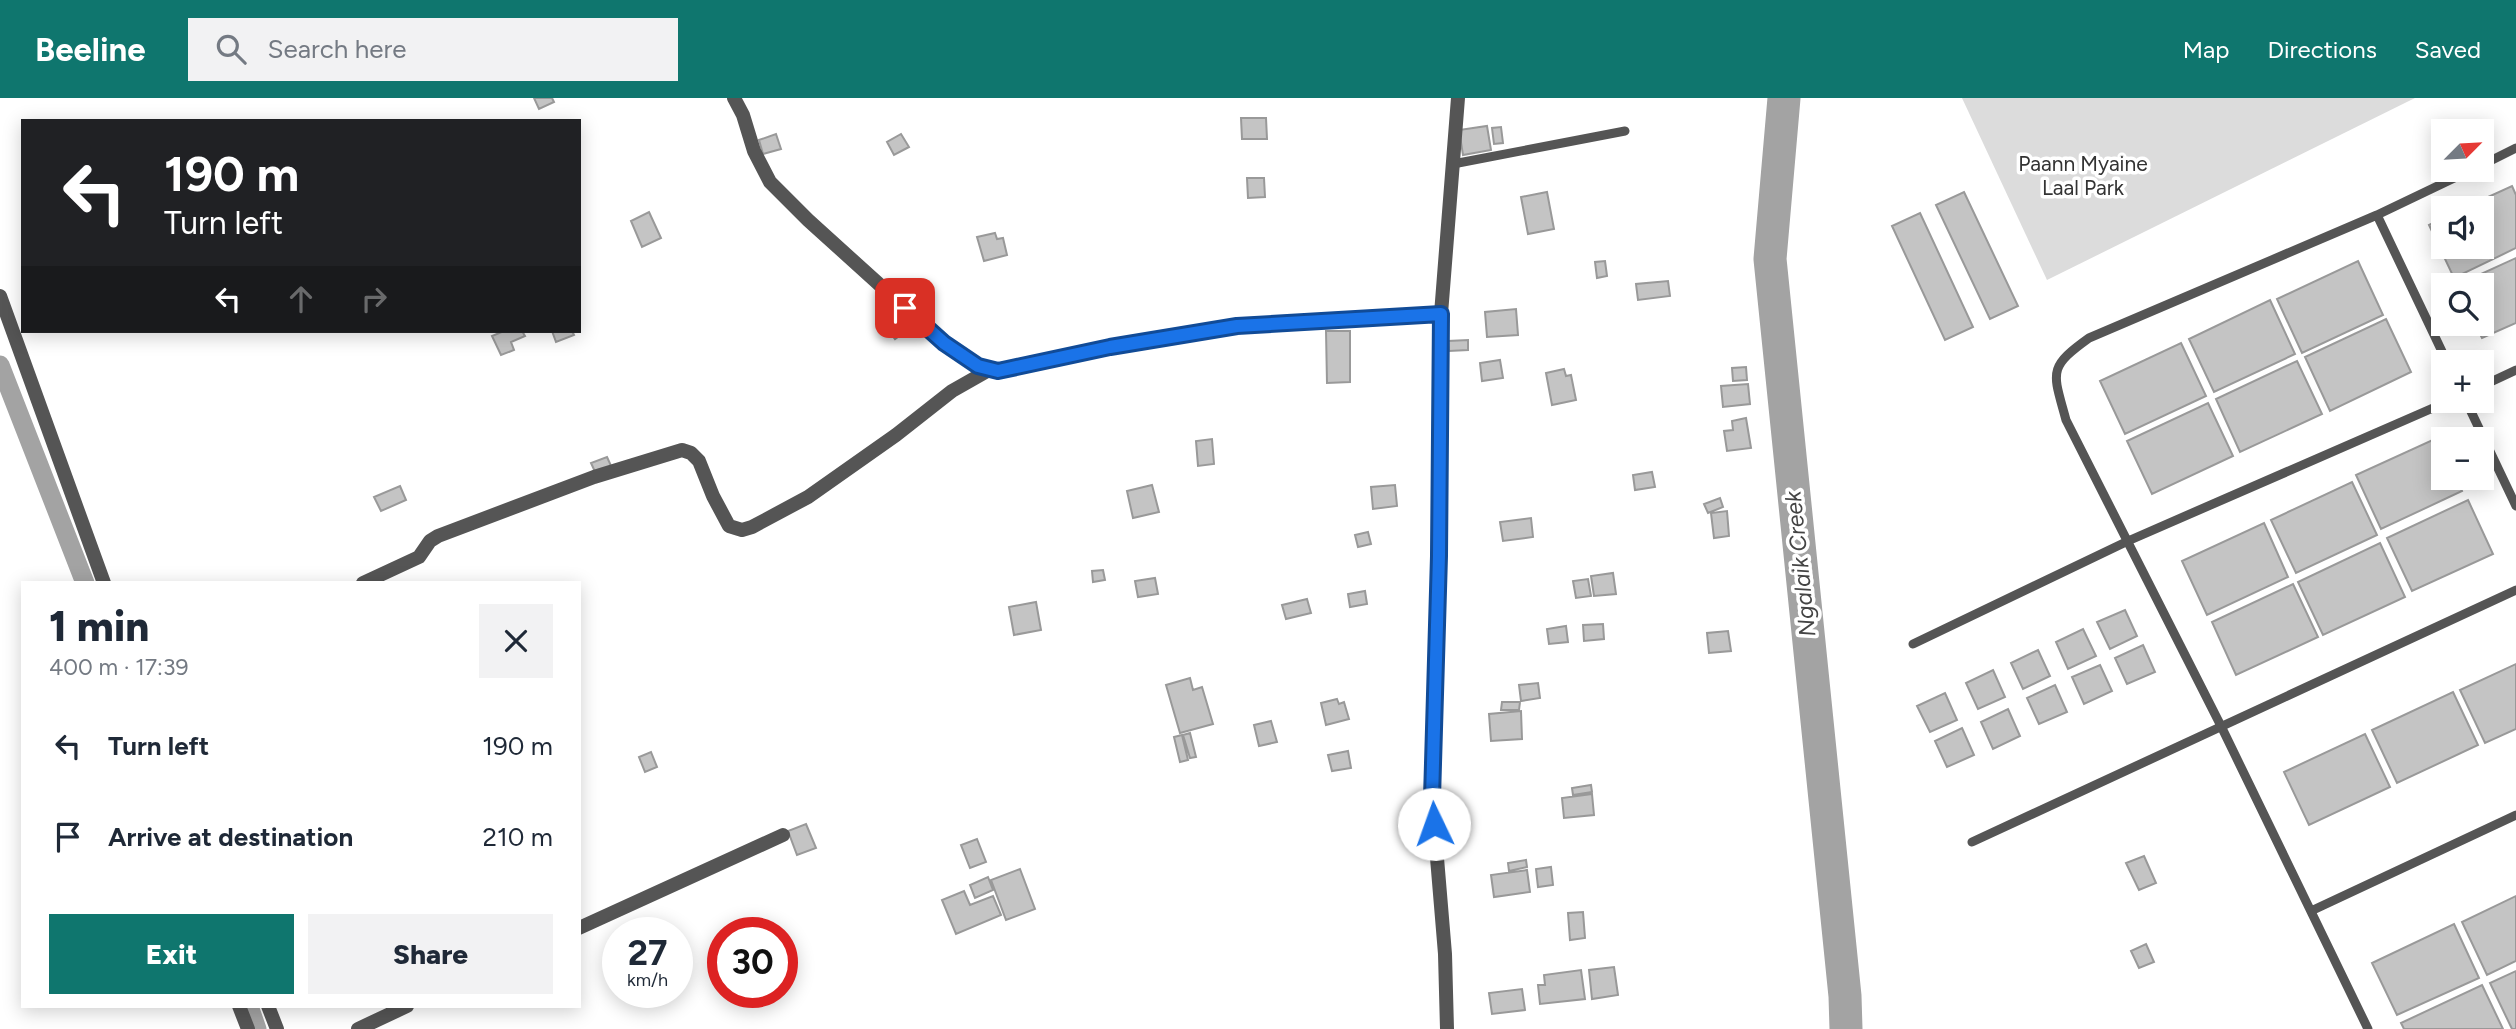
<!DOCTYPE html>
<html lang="en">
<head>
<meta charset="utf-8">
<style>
  body { margin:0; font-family:Figtree,sans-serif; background:#f2f2f3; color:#1f2937; height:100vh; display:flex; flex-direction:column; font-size:26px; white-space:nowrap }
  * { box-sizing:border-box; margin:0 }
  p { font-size:23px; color:#747a83 }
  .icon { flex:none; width:38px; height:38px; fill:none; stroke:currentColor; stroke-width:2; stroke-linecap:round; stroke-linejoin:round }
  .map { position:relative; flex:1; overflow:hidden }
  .panel { position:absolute; left:21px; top:483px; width:560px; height:427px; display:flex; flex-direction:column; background:#fff; border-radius:0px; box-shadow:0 4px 18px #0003 }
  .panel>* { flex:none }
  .banner { position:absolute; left:21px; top:21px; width:560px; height:214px; border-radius:0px; box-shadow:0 4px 18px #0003; background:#202124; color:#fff; overflow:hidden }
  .needle { width:46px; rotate:66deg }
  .fabs { position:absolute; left:2431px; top:21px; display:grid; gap:14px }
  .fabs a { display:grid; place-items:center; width:63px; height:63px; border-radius:0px; background:#fff; box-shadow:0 4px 18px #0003; font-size:35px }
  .speed { position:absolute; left:602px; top:819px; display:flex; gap:14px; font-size:35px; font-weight:700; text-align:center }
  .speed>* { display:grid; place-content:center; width:91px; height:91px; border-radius:50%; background:#fff; box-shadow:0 4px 18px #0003; line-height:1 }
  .speed small { font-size:18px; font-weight:400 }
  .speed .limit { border:10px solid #d22; background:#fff; color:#111 }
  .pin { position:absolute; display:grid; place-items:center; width:60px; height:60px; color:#fff; margin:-30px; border-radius:14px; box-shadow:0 4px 10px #0006 }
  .me { position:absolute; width:77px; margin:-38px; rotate:357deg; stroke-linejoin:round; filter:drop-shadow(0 0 5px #0008) }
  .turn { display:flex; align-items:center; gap:24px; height:147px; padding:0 28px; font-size:32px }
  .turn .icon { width:91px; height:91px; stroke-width:2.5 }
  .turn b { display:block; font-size:49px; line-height:60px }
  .lanes { display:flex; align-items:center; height:66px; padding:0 28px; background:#0003; justify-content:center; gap:35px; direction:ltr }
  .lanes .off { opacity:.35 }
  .round { display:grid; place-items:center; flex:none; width:74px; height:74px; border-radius:0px; background:#f2f2f3 }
  .headline { display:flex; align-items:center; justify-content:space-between; height:119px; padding:0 28px }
  h1 { font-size:42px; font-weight:800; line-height:52px }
  .primary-button { display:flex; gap:14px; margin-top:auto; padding:14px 28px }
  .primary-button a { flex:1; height:80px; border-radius:0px; background:#0f766e; color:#fff; font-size:28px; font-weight:800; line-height:80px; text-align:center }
  .primary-button a+a { background:#f2f2f3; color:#1f2937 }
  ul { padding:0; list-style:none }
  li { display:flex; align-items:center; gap:21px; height:91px; padding:0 28px }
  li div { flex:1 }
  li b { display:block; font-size:26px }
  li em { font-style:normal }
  header { display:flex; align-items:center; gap:42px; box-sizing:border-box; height:98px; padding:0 35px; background:#0f766e; color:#fff }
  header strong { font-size:33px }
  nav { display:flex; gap:38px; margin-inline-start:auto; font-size:24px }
  .search { width:490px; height:63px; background:#f2f2f3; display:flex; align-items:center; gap:18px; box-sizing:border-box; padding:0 24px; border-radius:0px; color:#747a83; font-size:26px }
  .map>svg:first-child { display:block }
  .green { fill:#dcdcdc }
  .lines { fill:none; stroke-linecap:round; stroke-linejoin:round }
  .canal { stroke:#a3a3a3; stroke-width:19 }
  .river { stroke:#a3a3a3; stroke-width:33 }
  .building { fill:#c4c4c4; stroke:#999; stroke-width:2 }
  .lane { stroke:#555; stroke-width:9 }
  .street { stroke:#555; stroke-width:14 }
  .route-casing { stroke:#114b97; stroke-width:18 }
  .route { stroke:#1a73e8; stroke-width:12 }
  .labels { text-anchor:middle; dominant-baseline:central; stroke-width:7; stroke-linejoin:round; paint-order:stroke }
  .park-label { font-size:21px; fill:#333; stroke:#fff }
  .water-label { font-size:23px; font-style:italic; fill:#444; stroke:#fff }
</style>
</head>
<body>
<header>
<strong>Beeline</strong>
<div class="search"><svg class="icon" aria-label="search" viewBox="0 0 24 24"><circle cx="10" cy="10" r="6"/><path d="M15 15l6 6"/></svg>Search here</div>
<nav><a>Map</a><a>Directions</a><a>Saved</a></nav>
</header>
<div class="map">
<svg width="2516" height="931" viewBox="0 0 2516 931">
  <rect width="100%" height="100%" fill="#fff"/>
  <!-- green -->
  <path class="green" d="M1962 0H2415L2047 182Z"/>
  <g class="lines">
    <!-- canal -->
    <path class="canal" d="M0 267 85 485
      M249 908 257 931"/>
    <!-- river -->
    <path class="river" d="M1784 0 1770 161 1845 898 1846 931"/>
  </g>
  <!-- building -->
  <path class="building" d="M534 0H552L554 4 539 11Z
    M1241 20H1266L1267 41H1242Z
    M1487 28 1491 52 1463 57 1459 32Z
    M1501 29 1503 45 1494 46 1492 30Z
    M776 36 781 51 763 56 759 42Z
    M901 36 909 49 894 57 887 44Z
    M1247 80H1264L1265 99 1248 100Z
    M2512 88 2516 97V150L2454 180 2429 127 2443 120V149H2482V110H2464Z
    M1547 94 1554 131 1528 136 1521 99Z
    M1964 94 2018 208 1990 221 1936 107Z
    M649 114 661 140 642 149 631 123Z
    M1920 115 1973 229 1945 242 1892 128Z
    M995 135 997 141 1003 140 1007 157 984 163 977 139Z
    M2516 160V225L2482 240 2475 226H2482V187H2457Z
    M1605 163 1607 178 1597 180 1595 164Z
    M2358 163 2383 217 2302 255 2277 201Z
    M1668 183 1670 198 1638 202 1636 186Z
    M2270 202 2295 256 2214 294 2189 241Z
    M898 207 914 227 895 241 880 221Z
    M1516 211 1518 237 1487 239 1485 214Z
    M2386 221 2411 274 2330 313 2305 259Z
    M504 233H522L525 238 511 244 514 252 501 257 492 238Z
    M552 233H572L574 237 556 244Z
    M1326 233H1350V284L1327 285Z
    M1468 242V252L1449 253 1448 243Z
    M2181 245 2206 298 2125 336 2100 283Z
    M1500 262 1503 280 1482 283 1480 265Z
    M2297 263 2322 316 2240 354 2216 301Z
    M1746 269 1747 282 1733 283 1732 270Z
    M1564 271 1566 278 1571 277 1576 302 1552 307 1546 275Z
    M1748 286 1750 306 1723 309 1721 288Z
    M2208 305 2233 358 2152 396 2127 343Z
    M1746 320 1751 350 1727 353 1724 333 1733 332 1732 323Z
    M2437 340 2443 352V380H2456L2462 393 2381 431 2356 377Z
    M1212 341 1214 366 1198 368 1196 343Z
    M607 359 612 370 596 376 591 365Z
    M1652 374 1655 389 1635 392 1633 377Z
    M2352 384 2377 437 2296 475 2271 422Z
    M1152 387 1159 414 1133 420 1127 393Z
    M1395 387 1397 408 1373 411 1371 389Z
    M400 388 406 402 381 413 374 399Z
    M1720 400 1723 409 1708 415 1704 406Z
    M2468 402 2493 456 2412 493 2387 440Z
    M1727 413 1729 438 1714 440 1711 415Z
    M1531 420 1533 439 1503 443 1500 424Z
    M2264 425 2288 479 2207 517 2182 463Z
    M1368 434 1371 446 1358 449 1355 437Z
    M2380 445 2405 499 2323 537 2298 484Z
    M1103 472 1105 482 1093 484 1092 473Z
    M1613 475 1616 496 1594 498 1591 478Z
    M1155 480 1158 496 1138 499 1135 483Z
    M1588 481 1591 498 1576 500 1573 483Z
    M2293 486 2318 539 2236 577 2212 524Z
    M1365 493 1367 506 1350 509 1348 496Z
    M1307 501 1311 515 1286 521 1282 507Z
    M1036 504 1041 532 1014 537 1009 509Z
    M2125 512 2137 538 2110 551 2097 524Z
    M1603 526 1604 541 1584 543 1583 527Z
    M1566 528 1568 544 1549 546 1547 531Z
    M2083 531 2096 558 2068 571 2056 544Z
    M1728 533 1731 553 1709 555 1707 535Z
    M2143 547 2155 574 2127 586 2115 560Z
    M2038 552 2050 578 2023 591 2011 565Z
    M2516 566V631L2485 645 2460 592Z
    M2100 567 2112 593 2084 606 2072 579Z
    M1993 572 2005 599 1978 611 1966 585Z
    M1190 580 1193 592 1202 589 1213 626 1180 635 1166 587Z
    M1538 585 1540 600 1521 603 1519 587Z
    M2055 587 2067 614 2039 626 2027 600Z
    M2453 594 2478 647 2397 685 2372 632Z
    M1945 595 1957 622 1930 634 1917 608Z
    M1337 601 1339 606 1344 604 1349 621 1326 627 1321 605Z
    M1502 604H1520L1519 612H1501Z
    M2008 611 2020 638 1993 651 1981 624Z
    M1521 613 1522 641 1491 643 1489 616Z
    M1271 623 1277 644 1259 648 1254 627Z
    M1962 630 1974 657 1947 669 1935 643Z
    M1190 635 1196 659 1190 660 1183 637Z
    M2365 636 2390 689 2309 727 2284 674Z
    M1182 637 1188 662 1180 664 1174 639Z
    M1348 653 1351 670 1332 673 1328 657Z
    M651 654 657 669 645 674 639 659Z
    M1591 687 1592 694 1573 697 1572 690Z
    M1592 696 1594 717 1564 720 1562 700Z
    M806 726 816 750 797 757 788 733Z
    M977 741 986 764 970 770 961 747Z
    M2144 758 2156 785 2139 792 2126 765Z
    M1526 762 1527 769 1509 773 1508 765Z
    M1551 769 1553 787 1538 789 1536 771Z
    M1020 771 1035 811 1006 822 991 782Z
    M1527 772 1530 794 1494 799 1491 777Z
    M988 779 993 792 975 800 970 787Z
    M964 793 970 807 993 798 1001 817 956 836 942 802Z
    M2516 798V863L2487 877 2462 824Z
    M1583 814 1585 840 1570 842 1568 815Z
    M2454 826 2479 880 2397 917 2372 865Z
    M2146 846 2154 864 2139 870 2131 853Z
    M1614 869 1618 897 1592 901 1589 872Z
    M1581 872 1585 901 1540 906 1538 887H1545L1544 877Z
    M2516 873V931H2512L2490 885Z
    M2482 887 2503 931H2404L2401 925Z
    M1522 891 1525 912 1492 916 1489 895Z"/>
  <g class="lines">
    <!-- lane -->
    <path class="lane" d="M1453 66 1625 33
      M2482 67 2516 50
      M2377 117 2447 264
      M2482 288 2516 272
      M2466 303 2516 408
      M1913 546 2128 443 2449 303
      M1972 744 2516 492
      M2311 813 2516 717
      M2368 931 2221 628 2066 322C2053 274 2047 270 2089 240L2377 117 2471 72"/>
    <!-- street -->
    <path class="street" d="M734 0 743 17 754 53 770 84 808 122 944 245 978 268 989 272H1008L1110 249 1237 228 1441 216
      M0 198 104 485
      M363 485 419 459 430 443 438 438 594 379 682 352 691 355 699 363 713 398 729 428 742 432 752 429 808 399 896 337 952 293 989 272
      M579 830 783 737
      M239 908 248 931
      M268 908 277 931
      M358 931 407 908
      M1447 931 1445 856 1432 700 1439 458 1441 216 1458 0"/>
  </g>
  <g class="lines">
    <!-- route casing -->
    <g class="route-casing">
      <path id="route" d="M905 210 944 245 978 268 998 273 1110 249 1237 228 1441 216 1439 458 1432 700 1434 726"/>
    </g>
    <!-- route -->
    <use href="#route" class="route"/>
  </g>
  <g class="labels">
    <!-- park labels -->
    <g class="park-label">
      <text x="2083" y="65">Paann Myaine<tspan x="2083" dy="24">Laal Park</tspan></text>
    </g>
    <!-- water labels -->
    <g class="water-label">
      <text transform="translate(1800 466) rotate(-96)">Ngalaik Creek</text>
    </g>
  </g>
</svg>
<div class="fabs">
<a><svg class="needle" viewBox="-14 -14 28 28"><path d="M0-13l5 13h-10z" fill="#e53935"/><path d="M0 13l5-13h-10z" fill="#747a83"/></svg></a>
<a><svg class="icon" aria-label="sound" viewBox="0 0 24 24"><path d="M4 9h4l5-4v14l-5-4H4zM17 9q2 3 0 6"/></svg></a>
<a><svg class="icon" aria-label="search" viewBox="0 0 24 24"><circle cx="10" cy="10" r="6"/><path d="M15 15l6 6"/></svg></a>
<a>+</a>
<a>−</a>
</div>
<div class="speed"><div>27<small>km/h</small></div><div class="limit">30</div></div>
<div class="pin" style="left:905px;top:210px;background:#d93025"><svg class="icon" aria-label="arrive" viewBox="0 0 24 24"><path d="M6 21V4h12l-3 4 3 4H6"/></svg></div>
<svg class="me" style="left:1434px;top:726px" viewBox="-20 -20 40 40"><circle r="19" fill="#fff"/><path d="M0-13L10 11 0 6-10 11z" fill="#1a73e8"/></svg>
<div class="banner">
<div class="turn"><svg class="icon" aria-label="left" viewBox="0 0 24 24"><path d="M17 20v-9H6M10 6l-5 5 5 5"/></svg><div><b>190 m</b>Turn left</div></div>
<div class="lanes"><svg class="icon" aria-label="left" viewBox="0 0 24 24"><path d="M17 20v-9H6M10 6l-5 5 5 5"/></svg><svg class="icon off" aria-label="ahead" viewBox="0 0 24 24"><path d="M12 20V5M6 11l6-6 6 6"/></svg><svg class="icon off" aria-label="right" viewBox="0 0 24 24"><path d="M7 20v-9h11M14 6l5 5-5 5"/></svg></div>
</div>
<section class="panel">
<div class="headline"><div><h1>1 min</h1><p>400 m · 17:39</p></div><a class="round"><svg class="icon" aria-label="close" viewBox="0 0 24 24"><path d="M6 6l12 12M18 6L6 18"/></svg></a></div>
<ul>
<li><svg class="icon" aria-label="left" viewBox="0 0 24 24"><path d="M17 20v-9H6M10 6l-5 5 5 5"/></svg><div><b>Turn left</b></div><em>190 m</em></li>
<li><svg class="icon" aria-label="arrive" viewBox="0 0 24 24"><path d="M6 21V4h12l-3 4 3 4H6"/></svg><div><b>Arrive at destination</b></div><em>210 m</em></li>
</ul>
<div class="primary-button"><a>Exit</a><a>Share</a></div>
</section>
</div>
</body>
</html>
